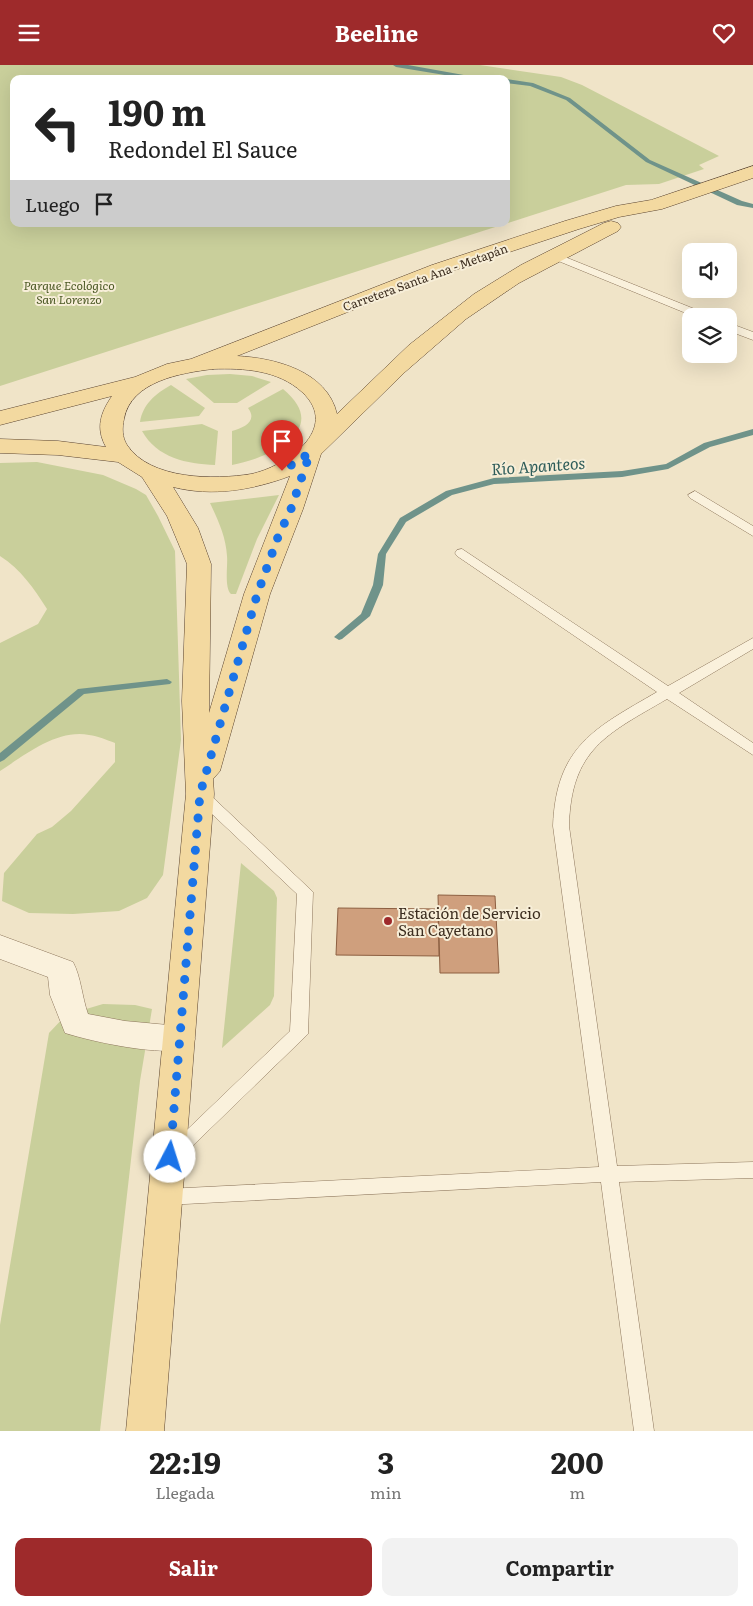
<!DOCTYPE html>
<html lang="es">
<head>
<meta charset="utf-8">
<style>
  body { margin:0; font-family:Literata,serif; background:#f2f2f2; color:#222; height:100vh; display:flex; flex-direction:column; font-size:19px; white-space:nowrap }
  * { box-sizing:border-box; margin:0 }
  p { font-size:16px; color:#767676 }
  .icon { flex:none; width:28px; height:28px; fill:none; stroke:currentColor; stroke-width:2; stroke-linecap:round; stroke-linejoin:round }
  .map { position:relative; height:1366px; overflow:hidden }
  .drawer { display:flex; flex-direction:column; background:#fff; flex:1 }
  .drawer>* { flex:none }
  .top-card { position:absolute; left:10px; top:10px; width:500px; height:152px; border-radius:10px; box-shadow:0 5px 20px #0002; background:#fff; color:#222; overflow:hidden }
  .buttons { position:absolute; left:682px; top:178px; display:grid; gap:10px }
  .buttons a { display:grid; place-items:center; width:55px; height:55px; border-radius:10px; background:#fff; box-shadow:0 5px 20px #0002; font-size:25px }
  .pin { position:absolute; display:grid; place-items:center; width:42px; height:42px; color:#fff; margin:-51px -21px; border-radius:50% 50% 50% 0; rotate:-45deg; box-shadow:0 0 5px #0007 }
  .pin .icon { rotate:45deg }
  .me { position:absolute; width:55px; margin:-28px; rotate:5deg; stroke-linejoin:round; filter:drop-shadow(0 0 4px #0008) }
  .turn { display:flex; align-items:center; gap:18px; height:105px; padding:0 15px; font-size:22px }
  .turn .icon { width:65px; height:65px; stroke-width:2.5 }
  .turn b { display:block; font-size:35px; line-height:42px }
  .then { display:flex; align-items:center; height:48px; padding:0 15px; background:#0003; gap:10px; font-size:19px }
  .eta { display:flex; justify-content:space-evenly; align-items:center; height:85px; text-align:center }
  .eta b { font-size:30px; font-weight:700; line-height:35px }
  .action { display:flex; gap:10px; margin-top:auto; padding:10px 15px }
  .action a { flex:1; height:58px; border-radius:10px; background:#9e2a2b; color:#fff; font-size:20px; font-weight:700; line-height:58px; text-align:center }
  .action a+a { background:#f2f2f2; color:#222 }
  header { display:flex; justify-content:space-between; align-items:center; height:65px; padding:0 15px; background:#9e2a2b; color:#fff; font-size:22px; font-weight:700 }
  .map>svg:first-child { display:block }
  .green { fill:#c9cf9b; fill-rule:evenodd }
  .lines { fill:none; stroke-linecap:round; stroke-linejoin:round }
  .stream { fill:#6f938a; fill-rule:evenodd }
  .building { fill:#cf9f7d; stroke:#8d5f41 }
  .lane-casing { stroke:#8d765c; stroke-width:1 }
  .street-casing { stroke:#8d765c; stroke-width:1 }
  .primary-casing { stroke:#5b4430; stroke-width:1 }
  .lane { fill:#faf1dc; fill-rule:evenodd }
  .street { fill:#faf1dc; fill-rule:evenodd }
  .primary { fill:#f3d9a0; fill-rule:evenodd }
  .route { stroke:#1a73e8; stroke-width:9; stroke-dasharray:0 16.2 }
  .poi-dot { fill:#9e2a2b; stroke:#f7eed8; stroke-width:2 }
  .labels { text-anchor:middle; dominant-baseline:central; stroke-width:4; stroke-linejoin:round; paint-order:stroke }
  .far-street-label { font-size:12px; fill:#3d2e20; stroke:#f7eed8 }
  .far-park-label { font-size:12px; font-style:italic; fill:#4d5a26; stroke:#f7eed8 }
  .poi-label { font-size:15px; fill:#3d2e20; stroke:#f7eed8; text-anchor:start }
  .water-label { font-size:16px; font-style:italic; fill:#2f5d5a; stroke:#f7eed8 }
</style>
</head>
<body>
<header><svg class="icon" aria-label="menu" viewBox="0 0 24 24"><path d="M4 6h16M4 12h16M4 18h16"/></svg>Beeline<svg class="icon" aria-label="heart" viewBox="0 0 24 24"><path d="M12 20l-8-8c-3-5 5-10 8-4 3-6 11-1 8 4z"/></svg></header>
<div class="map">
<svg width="753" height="1366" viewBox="0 0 753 1366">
  <rect width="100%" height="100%" fill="#f0e4c8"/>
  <!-- green -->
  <path class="green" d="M0 0H480L561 12 582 20 719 91 699 100 704 104 659 119 626 120 0 321ZM14 14H506V159H14Z
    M230 309 252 311 271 317 237 338H214L186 314 207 310Z
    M171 320 205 343 199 351 140 357C143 339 155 329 171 320Z
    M283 324C333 365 269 393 232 400V366C244 363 258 356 248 343Z
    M202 359 218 366 215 400C187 399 157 393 142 366Z
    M37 397 103 410 136 424 146 430 158 451 175 486 181 675 163 810 147 833 119 846 73 849 29 848 2 836 4 808 37 769 52 762 71 746 115 697V678C107 675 98 671 89 670 57 664 25 690 0 706V578L38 559 47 544C34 524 21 504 0 491V398Z
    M279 430 257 474 236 529H231C224 522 228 501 227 491 226 472 218 455 210 438Z
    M241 798 274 826 277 833 274 931 270 940 222 983Z
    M103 939 135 940 152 944 140 1016 100 1366H0V1260L49 968 66 950Z"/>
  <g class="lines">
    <!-- stream -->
    <path class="stream" d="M393 0H408L486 14H469L396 2Z
      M506 14 533 18 570 33 650 95 742 136 753 139V143L737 140 646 97 566 35 530 21 506 18Z
      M753 364V370L710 382 668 404 622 412 494 419 452 430 406 457 386 489 383 520 370 551 342 574 339 575 334 572 361 549 373 520 378 489 400 453 446 426 494 413 622 406 666 399 704 378Z
      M167 614 172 617 170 619 84 629 4 695 0 697V688L78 624Z"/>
  </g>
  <!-- building -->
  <path class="building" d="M438 830 495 831 499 908H440Z
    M338 843 438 844 439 891 336 890Z"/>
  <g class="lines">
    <!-- lane casing -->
    <g class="lane-casing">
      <path id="lane" d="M555 188 707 249 709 251H693L551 193 549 191Z
        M729 258 753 267V275L729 266Z
        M695 426 753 461V471L690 433 688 430Z
        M462 484 668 621 753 573V584L679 628 753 678V690L667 634C607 669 571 684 569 761L617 1101 753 1097V1113L619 1117 654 1366H634L601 1117 166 1140 159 1138 157 1132 159 1126 166 1124 599 1102 553 761C556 681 595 663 657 627L457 491 455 488 457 485Z
        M200 724 205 725 313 827 308 969 179 1094 173 1097 167 1094 164 1089 167 1084 290 966 297 829 195 733 192 729 195 725Z"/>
    </g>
    <!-- street casing -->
    <g class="street-casing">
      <path id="street" d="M0 870 73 897C81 912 82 932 88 949L125 956 179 961 190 965 195 974 190 983C162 992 94 977 65 968L50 930 48 912 0 894Z"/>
    </g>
    <!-- primary casing -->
    <g class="primary-casing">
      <path id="primary" d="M753 101V113L662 144 619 152 579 164 446 208 237 291C275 293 327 306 337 349L409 280 474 229 521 200 604 158 611 156 618 158 621 162 618 166 519 218 466 254 405 307 321 389 303 444 270 529 220 706 213 714 214 729 164 1366H126L186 729 182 636 187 499 167 451 142 412 118 397 58 390 0 388V374L58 376 106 382C95 363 101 347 112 331L0 360V346L135 312 167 299 191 294 432 200 565 156 616 141 651 135ZM213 304C244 303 278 305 302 327 342 364 285 402 251 409 215 415 150 415 127 380 122 372 122 363 124 354 131 316 181 308 213 304ZM290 411 244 529 209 648 211 499 198 463 173 422C212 432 253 425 290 411Z"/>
    </g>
    <!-- lane -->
    <use href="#lane" class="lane"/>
    <!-- street -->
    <use href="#street" class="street"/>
    <!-- primary -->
    <use href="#primary" class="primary"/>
  </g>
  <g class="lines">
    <!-- route -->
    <path class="route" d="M170 1092 200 729 257 530 278 472 291 444 310 388 282 406"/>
  </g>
  <!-- markers -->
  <circle class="poi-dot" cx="388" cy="856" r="5"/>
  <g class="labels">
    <!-- far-street labels -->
    <g class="far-street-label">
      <text transform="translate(425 212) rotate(-20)">Carretera Santa Ana - Metapán</text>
    </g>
    <!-- far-park labels -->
    <g class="far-park-label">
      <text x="69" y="220">Parque Ecológico<tspan x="69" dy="14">San Lorenzo</tspan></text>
    </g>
    <!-- poi labels -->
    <g class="poi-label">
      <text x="398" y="847">Estación de Servicio<tspan x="398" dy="17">San Cayetano</tspan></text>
    </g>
    <!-- water labels -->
    <g class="water-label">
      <text transform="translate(538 400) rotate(-4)">Río Apanteos</text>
    </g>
  </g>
</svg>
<div class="buttons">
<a><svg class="icon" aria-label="sound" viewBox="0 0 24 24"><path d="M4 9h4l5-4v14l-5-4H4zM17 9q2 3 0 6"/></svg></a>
<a><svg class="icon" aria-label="layers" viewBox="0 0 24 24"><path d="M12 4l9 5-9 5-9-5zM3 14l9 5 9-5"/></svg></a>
</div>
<div class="pin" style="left:282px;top:406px;background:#d93025"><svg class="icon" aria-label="arrive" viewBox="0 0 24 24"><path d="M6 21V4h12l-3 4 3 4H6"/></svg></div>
<svg class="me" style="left:170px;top:1092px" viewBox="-20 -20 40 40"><circle r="19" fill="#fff"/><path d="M0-13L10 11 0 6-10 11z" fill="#1a73e8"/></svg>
<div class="top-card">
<div class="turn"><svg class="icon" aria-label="left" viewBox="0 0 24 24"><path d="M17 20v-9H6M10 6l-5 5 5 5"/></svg><div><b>190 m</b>Redondel El Sauce</div></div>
<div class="then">Luego<svg class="icon" aria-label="arrive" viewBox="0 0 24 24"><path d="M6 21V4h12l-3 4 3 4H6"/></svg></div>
</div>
</div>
<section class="drawer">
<div class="eta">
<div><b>22:19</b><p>Llegada</p></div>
<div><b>3</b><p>min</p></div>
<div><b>200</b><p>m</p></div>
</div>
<div class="action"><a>Salir</a><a>Compartir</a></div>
</section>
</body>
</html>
